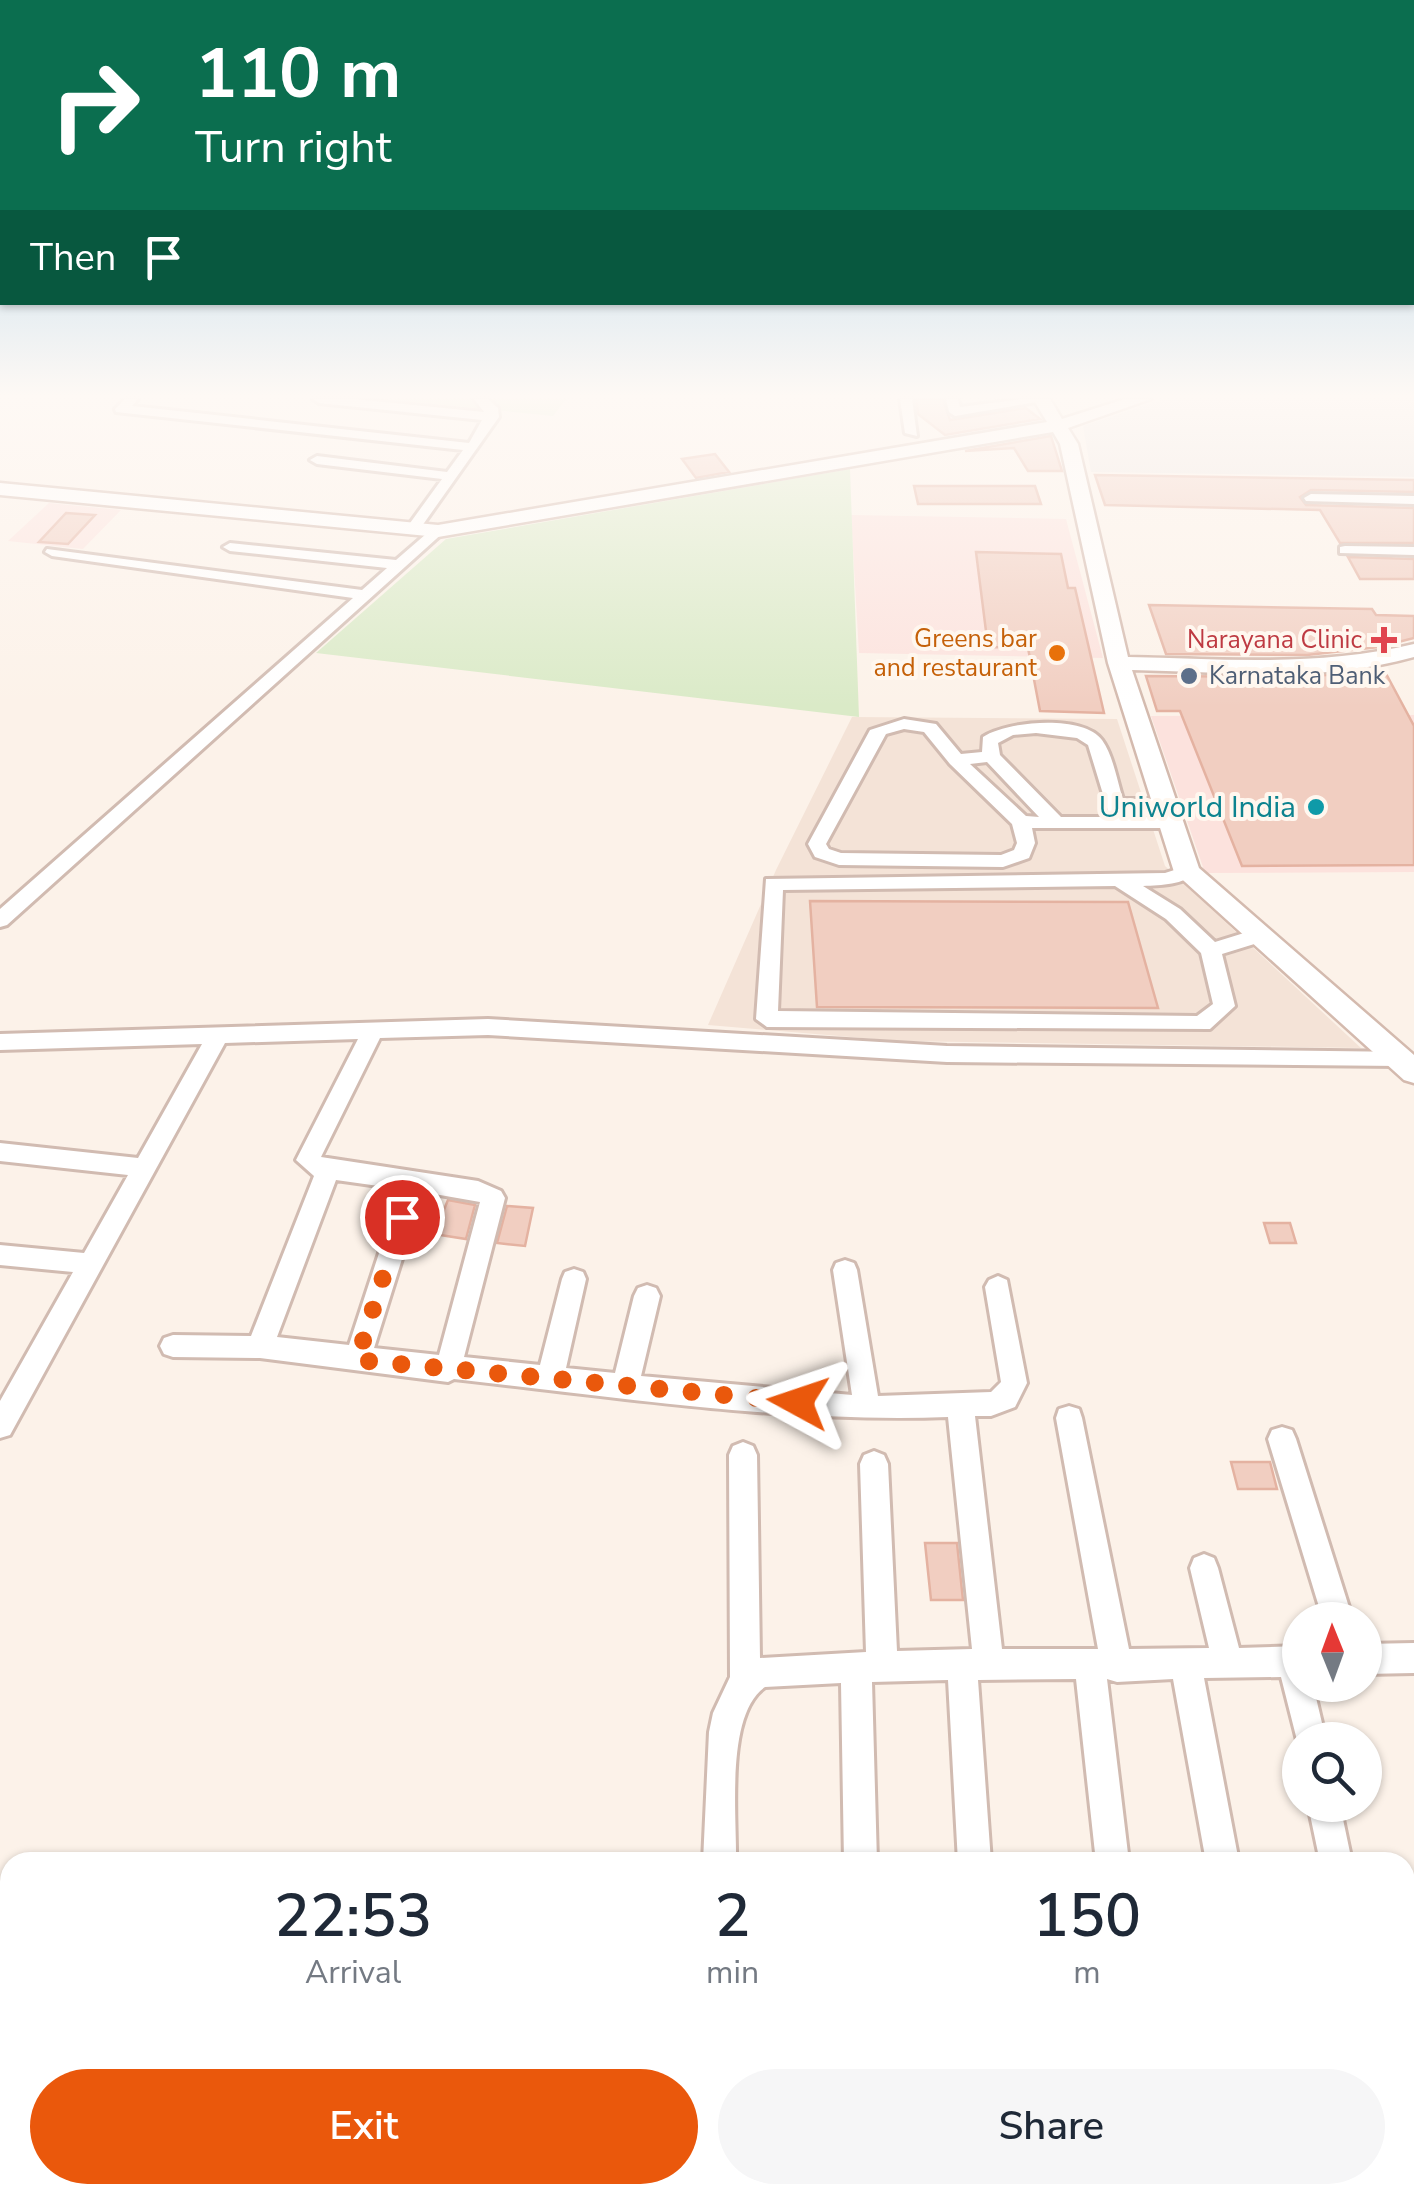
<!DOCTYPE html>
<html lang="en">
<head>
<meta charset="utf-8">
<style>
  body { margin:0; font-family:"Nunito Sans",sans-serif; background:#f6f6f7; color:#1f2937; height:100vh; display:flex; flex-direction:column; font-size:38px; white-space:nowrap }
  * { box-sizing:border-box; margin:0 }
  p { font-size:32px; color:#747a83 }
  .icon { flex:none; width:55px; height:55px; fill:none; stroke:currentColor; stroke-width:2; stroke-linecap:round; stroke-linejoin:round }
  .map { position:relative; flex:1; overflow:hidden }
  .details { position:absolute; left:0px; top:1852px; width:1415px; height:352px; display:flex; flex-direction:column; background:#fff; border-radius:30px 30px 0 0; box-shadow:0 2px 8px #0004 }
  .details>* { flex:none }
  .guide { position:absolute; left:0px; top:0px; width:1415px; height:305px; box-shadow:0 2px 8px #0004; background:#0b6e4f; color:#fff; overflow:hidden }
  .needle { width:65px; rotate:359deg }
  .controls { position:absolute; left:1282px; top:1602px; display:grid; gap:20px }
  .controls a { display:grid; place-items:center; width:100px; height:100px; border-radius:50%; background:#fff; box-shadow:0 2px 8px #0004; font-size:50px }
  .pin { position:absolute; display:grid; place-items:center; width:85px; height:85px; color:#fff; margin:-42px; border:5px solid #fff; border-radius:50%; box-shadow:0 2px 10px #0007 }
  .me { position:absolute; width:110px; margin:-55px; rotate:275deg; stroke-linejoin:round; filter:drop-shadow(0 0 8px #0008) }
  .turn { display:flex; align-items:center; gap:35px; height:210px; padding:0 30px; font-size:45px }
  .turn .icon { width:130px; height:130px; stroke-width:2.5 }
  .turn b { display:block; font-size:70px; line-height:85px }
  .then { display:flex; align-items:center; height:95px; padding:0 30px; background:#0003; gap:20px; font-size:38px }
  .eta { display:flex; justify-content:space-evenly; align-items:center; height:170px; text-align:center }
  .eta b { font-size:60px; font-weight:600; line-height:70px }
  .cta { display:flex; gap:20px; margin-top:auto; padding:20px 30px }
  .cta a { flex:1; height:115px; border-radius:60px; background:#ea580c; color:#fff; font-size:40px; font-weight:600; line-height:115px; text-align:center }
  .cta a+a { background:#f6f6f7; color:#1f2937 }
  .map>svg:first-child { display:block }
  .residential { fill:#f4e3d7 }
  .commercial { fill:#fce2dd }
  .industrial { fill:#ede6e2 }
  .green { fill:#daeac7 }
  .building { fill:#f1cec1; stroke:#e4b2a1; stroke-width:2.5 }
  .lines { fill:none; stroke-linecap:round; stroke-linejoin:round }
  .street-casing { stroke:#d1bbb1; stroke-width:6 }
  .secondary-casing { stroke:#d4baae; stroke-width:5 }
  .street { fill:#fff; fill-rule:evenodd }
  .secondary { fill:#fff; fill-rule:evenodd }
  .route { stroke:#ea580c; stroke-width:18; stroke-dasharray:0 32.4 }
  .health-dot { fill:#e0444e; stroke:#fff7ef; stroke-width:4 }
  .food-dot { fill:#e8710a; stroke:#fff7ef; stroke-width:4 }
  .service-dot { fill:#5c6f8a; stroke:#fff7ef; stroke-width:4 }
  .culture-dot { fill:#0f9aa8; stroke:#fff7ef; stroke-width:4 }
  .labels { text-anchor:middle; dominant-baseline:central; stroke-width:8; stroke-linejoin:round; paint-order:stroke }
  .far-food-label { font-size:25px; fill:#c56008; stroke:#fff7ef; text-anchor:end }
  .far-health-label { font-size:25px; fill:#be3a42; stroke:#fff7ef; text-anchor:end }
  .far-service-label { font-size:25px; fill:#4e5e75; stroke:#fff7ef; text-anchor:start }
  .culture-label { font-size:30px; fill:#0d838f; stroke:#fff7ef; text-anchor:end }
</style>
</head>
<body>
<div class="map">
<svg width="1414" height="2203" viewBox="0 0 1414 2203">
  <rect width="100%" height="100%" fill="#fcf2e9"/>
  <!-- residential -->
  <path class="residential" d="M852 717 1117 719 1165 866 1361 1048 898 1041 708 1025 776 870Z"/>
  <!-- commercial -->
  <path class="commercial" d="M49 503 121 510 83 549 8 541Z
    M851 515 1066 519 1103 658 859 653Z
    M1414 715V872L1205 873 1151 716Z"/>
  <!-- industrial -->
  <path class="industrial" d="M1165 399H1414V477L1091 472 1083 426Z"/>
  <!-- green -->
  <path class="green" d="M386 399H566L553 416Z
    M850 469 859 717 316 653 446 539Z"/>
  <!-- building -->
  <path class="building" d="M916 399H943L950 420 1026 408 1040 419 945 435 918 414Z
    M1051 436 1062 471H1028L1014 448 965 451Z
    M715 454 729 472 696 478 682 459Z
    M1095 475 1414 480V492L1311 490 1300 497 1306 505 1414 508V543H1340L1320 510 1105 505Z
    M914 486H1035L1041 504H918Z
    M66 513 95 515 68 544 39 542Z
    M976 552 1061 554 1068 588H1075L1104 713 1040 711 1028 648 988 647Z
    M1348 557 1414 559V579H1360Z
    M1149 605 1372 609 1376 615 1414 616V638L1379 647 1307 655 1166 654Z
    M1383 668 1414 726V865L1242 866 1180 711H1157L1146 676 1310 677Z
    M810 901 1128 902 1158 1008 817 1007Z
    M448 1200 475 1205 466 1239 434 1234Z
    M507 1206 533 1208 525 1246 497 1243Z
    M1264 1223H1290L1296 1243H1270Z
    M1231 1462H1270L1277 1489H1238Z
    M925 1543H957L963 1600H931Z"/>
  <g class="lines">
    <!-- street casing -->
    <g class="street-casing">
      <path id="street" d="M125 399H138L132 406 469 443 482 420 319 403 313 399H353L484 412 474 399H488L498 408 499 417 417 533 412 534 405 530 442 479 317 464 310 460 317 456 447 472 463 450 116 412 115 409Z
        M900 399H912L917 436 905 433Z
        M946 399H958L960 407 1023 399 1048 400 955 416 949 412Z
        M1311 494 1414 496V504L1306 501 1304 498Z
        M433 528 445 531 7 925 0 927V909L353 598 52 556 45 552 47 549 362 590 387 568 230 551 223 547 230 543 396 560Z
        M1345 546 1414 547V555L1340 553V547Z
        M904 719 936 724 961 754 982 752 983 737C1007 721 1083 714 1102 740 1113 755 1117 781 1123 799H1165L1174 805 1165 811H1126L1128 817 1171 816 1180 822 1171 828H1032L1035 843 1029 858 1003 867 839 865 815 857 808 844 870 730ZM904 729 924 732 950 764 1012 824 1017 843 1014 850 1001 855 841 853 829 849 826 844 886 734ZM1036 733 1077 738 1088 745 1110 817H1061L1000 755 998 743 1013 735ZM987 762 1039 817 1026 816 970 764Z
        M1187 866 1194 868 1197 872C1183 885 1162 885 1143 886L1180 909 1215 942 1257 929 1267 936 1264 941 1222 954 1235 1006 1210 1029 767 1027 756 1019 766 879 1165 873ZM1115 886 1166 919 1201 953 1213 1004 1197 1016 778 1011 783 890Z
        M488 1019 947 1046 1408 1052 1411 1058 1400 1066 947 1062 488 1035 380 1038 321 1157 478 1181 501 1191 505 1198 464 1357 540 1365 562 1279 565 1272 574 1269 583 1272 586 1279 566 1368 615 1373 634 1296 638 1288 647 1285 656 1288 660 1296 641 1376 852 1395 833 1270 836 1263 845 1260 854 1263 857 1270 878 1396 991 1392 1001 1382 985 1287 989 1280 998 1276 1007 1280 1027 1383 1015 1407 991 1416H975L1002 1649H1098L1056 1418 1059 1409 1069 1406 1079 1409 1082 1418 1129 1649 1209 1648 1190 1568 1194 1558 1204 1554 1214 1558 1218 1568 1239 1648 1300 1646V1685H1313L1326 1740H1300V1752L1281 1677 1204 1678 1239 1862H1206L1173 1679 1117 1682 1107 1679 1129 1862H1096L1076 1679 978 1680 991 1862H958L948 1680 872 1682 877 1862H844L841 1683 765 1687C725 1715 737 1816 736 1862H703L709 1732 713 1713 730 1677 729 1455 733 1446 743 1442 753 1446 757 1455 760 1658 866 1652 860 1464 864 1455 874 1451 884 1455 888 1464 897 1651 972 1649 948 1417C783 1423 617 1397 454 1379L448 1382 260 1358 173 1357 164 1354 160 1346 164 1338 173 1335 251 1336 314 1176 296 1160 358 1039 225 1043 10 1435 0 1438V1401L73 1272 0 1265V1245L84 1253 128 1175 0 1161V1143L138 1158 202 1044 0 1050V1034ZM336 1180 400 1189 349 1345 277 1337ZM423 1192 480 1202 439 1355 374 1348Z
        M1282 1427 1292 1430 1296 1439 1353 1620H1323L1268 1439 1272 1430Z
        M1414 1643V1673L1365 1674V1644Z
        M1308 1805H1340L1352 1862H1320Z
        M1405 2084 1414 2085V2121L1405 2120Z"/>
    </g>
    <!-- secondary casing -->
    <g class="secondary-casing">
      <path id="secondary" d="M1033 399H1050L1062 419 1125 399H1151L1068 428 1078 444 1128 657C1226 659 1319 667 1414 644V657C1322 683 1227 672 1132 670L1199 868 1414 1055V1083L1404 1080 1174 872 1108 663 1060 444 1053 432 438 537 0 495V483L438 525 1047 422Z"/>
    </g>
    <!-- street -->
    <use href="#street" class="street"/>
    <!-- secondary -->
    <use href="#secondary" class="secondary"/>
  </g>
  <!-- sky -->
  <linearGradient id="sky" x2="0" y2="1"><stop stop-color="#97c8e7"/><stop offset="0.56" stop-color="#fef9f5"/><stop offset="1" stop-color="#fef9f5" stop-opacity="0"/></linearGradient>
  <rect width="1414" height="707" fill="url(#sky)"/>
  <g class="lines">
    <!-- route -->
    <path class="route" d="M402 1217 357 1360 798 1402"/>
  </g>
  <!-- markers -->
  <path class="health-dot" d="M1379 625h10v10h10v10h-10v10h-10v-10h-10v-10h10z"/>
  <circle class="food-dot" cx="1057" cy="653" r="10"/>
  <circle class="service-dot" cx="1189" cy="676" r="10"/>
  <circle class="culture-dot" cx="1316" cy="807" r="10"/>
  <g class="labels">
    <!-- far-food labels -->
    <g class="far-food-label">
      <text x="1037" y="639">Greens bar<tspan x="1037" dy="29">and restaurant</tspan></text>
    </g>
    <!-- far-health labels -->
    <g class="far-health-label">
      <text x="1362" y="640">Narayana Clinic</text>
    </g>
    <!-- far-service labels -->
    <g class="far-service-label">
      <text x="1209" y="676">Karnataka Bank</text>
    </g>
    <!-- culture labels -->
    <g class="culture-label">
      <text x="1296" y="807">Uniworld India</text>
    </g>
  </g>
</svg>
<div class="controls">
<a><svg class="needle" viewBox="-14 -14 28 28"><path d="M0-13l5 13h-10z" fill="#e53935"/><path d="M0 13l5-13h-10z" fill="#747a83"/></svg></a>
<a><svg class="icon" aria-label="search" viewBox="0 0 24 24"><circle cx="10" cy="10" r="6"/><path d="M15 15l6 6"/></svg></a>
</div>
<div class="pin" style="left:402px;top:1217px;background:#d93025"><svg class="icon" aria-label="arrive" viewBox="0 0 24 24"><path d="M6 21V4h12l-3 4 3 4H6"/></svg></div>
<svg class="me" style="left:798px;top:1402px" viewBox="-20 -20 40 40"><path d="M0-17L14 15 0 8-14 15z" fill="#ea580c" stroke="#fff" stroke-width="4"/></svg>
<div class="guide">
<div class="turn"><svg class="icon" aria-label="right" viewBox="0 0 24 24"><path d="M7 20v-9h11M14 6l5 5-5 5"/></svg><div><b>110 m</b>Turn right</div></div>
<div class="then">Then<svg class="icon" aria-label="arrive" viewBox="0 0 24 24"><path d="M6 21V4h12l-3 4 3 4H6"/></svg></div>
</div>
<section class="details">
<div class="eta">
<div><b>22:53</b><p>Arrival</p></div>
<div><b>2</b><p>min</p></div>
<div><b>150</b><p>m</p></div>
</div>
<div class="cta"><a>Exit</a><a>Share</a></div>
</section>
</div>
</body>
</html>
